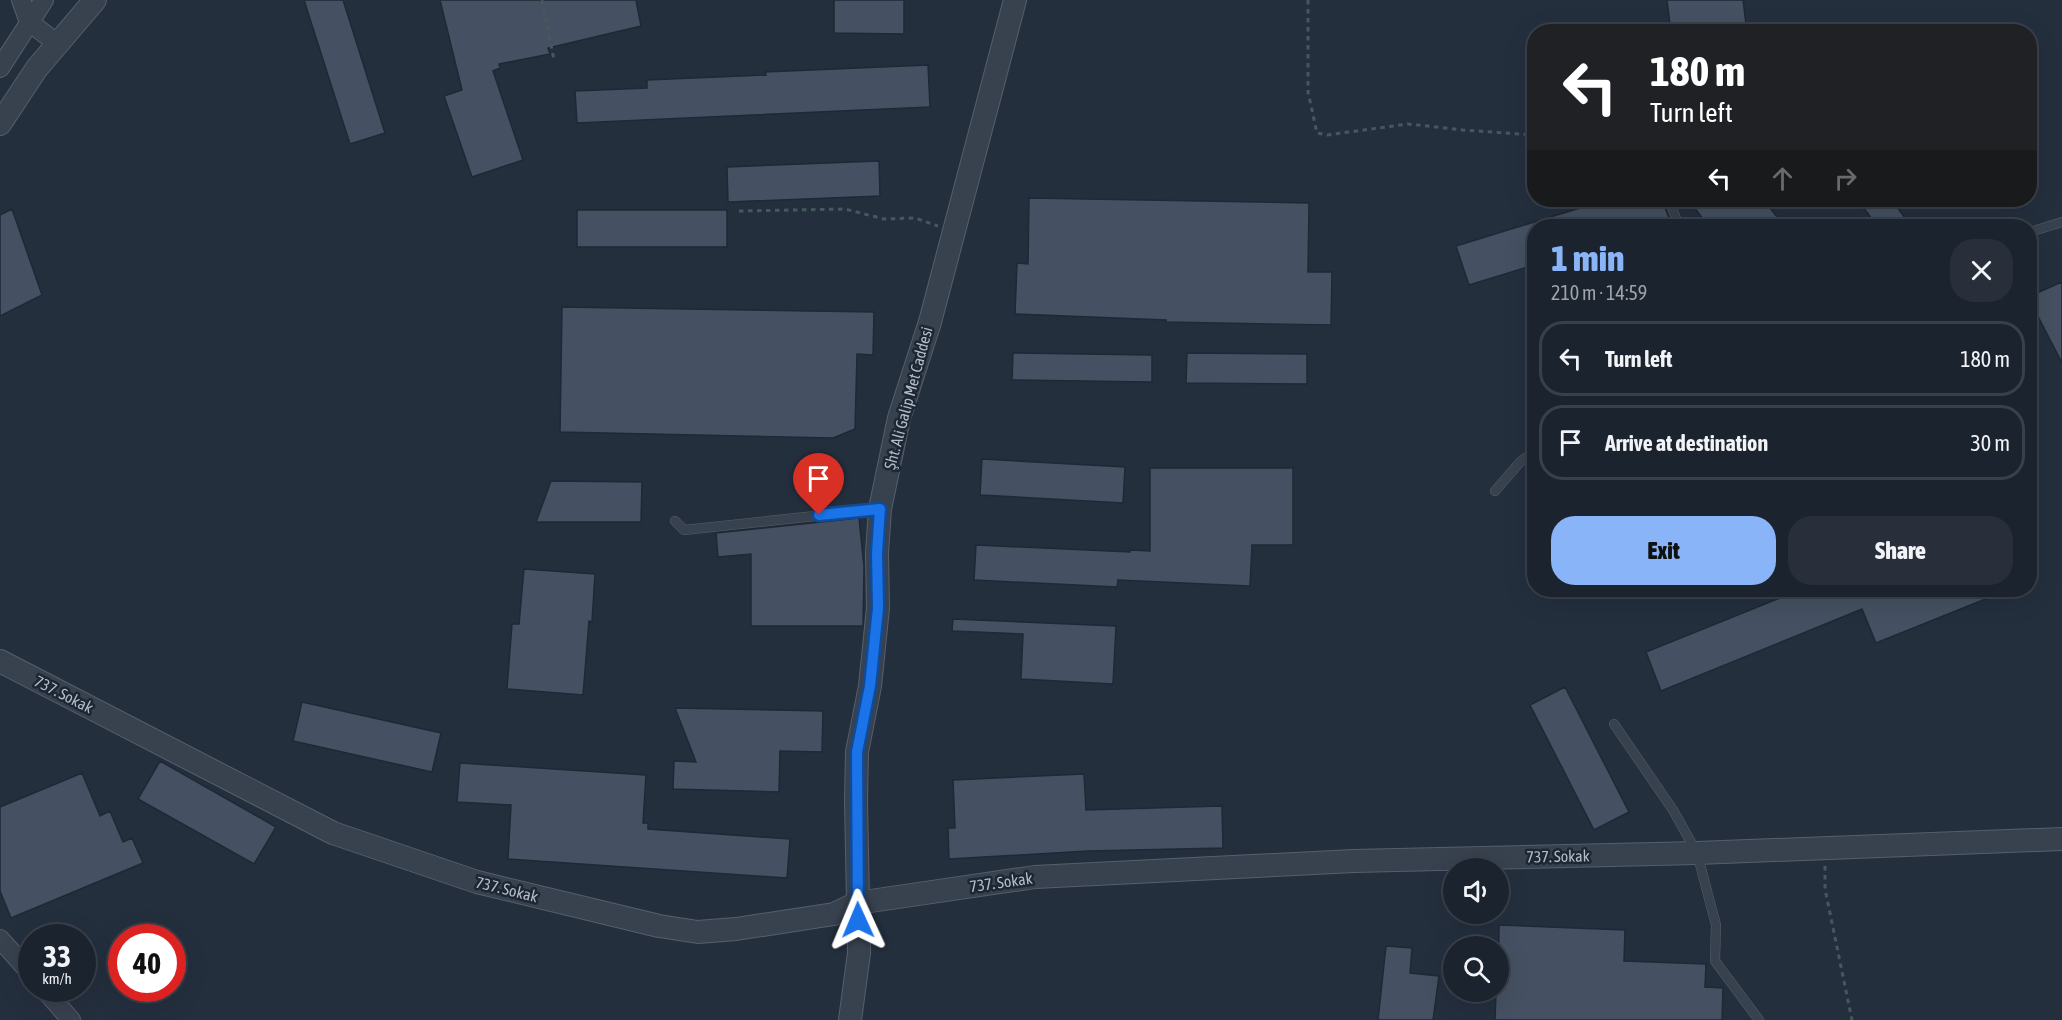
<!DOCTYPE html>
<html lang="en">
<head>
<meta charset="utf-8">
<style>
  body { margin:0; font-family:"Asap Condensed",sans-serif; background:#282f3a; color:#f1f3f6; height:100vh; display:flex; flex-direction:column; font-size:22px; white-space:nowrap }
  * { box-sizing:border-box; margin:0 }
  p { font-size:20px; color:#a0a4aa }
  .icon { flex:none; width:33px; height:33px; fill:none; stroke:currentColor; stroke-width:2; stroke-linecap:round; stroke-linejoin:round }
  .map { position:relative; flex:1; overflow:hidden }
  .drawer { position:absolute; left:1527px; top:219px; width:510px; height:378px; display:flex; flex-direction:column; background:#1b232e; border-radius:24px; box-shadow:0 6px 24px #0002,0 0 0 2px #39404a }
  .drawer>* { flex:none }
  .banner { position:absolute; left:1527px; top:24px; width:510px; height:183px; border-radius:24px; box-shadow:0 6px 24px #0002,0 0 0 2px #39404a; background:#202124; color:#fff; overflow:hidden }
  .fabs { position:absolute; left:1443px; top:858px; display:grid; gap:12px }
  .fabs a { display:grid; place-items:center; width:66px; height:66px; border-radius:50%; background:#1b232e; box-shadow:0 6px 24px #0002,0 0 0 2px #39404a; font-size:30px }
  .speed { position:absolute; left:18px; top:924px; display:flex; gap:12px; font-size:30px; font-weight:700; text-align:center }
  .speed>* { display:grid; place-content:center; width:78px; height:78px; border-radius:50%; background:#1b232e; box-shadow:0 6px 24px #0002,0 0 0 2px #39404a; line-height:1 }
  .speed small { font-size:15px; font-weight:400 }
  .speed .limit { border:9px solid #d22; background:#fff; color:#111 }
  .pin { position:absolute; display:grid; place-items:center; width:51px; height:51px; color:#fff; margin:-62px -26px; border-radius:50% 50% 50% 0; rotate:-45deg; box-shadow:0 0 6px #0007 }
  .pin .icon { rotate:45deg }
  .me { position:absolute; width:66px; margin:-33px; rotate:359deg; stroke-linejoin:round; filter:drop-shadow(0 0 4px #0008) }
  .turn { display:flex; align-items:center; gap:21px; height:126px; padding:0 24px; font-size:27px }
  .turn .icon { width:78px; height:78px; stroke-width:2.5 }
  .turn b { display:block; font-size:42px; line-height:51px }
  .lanes { display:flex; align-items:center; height:57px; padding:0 24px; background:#0003; justify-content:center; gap:30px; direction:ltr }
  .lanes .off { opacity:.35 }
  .round { display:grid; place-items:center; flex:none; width:63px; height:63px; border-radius:24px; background:#282f3a }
  .summary { display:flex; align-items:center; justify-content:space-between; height:102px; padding:0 24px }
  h1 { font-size:36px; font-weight:800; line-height:45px; color:#8ab4f8 }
  .primary-button { display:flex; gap:12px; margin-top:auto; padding:12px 24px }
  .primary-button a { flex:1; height:69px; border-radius:24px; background:#8ab4f8; color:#111; font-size:24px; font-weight:800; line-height:69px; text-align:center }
  .primary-button a+a { background:#282f3a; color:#f1f3f6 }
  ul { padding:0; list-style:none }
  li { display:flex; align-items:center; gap:18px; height:75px; margin:0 12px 9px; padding:0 12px; border:3px solid #39404a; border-radius:24px }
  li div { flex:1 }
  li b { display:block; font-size:22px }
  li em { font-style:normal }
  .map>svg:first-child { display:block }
  .building { fill:#455162; stroke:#1f2835; stroke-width:1.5 }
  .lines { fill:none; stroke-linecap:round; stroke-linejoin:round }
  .service-casing { stroke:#565f6c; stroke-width:10 }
  .minor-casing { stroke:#565f6c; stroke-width:20 }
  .tertiary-casing { stroke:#565f6c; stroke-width:24 }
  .path { stroke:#44595c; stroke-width:3; stroke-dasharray:4.5 4.5; stroke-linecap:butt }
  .service { stroke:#38414e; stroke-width:9 }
  .minor { stroke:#38414e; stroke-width:18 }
  .tertiary { stroke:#38414e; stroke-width:22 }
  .route-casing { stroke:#114b97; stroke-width:15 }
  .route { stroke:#1a73e8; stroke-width:10 }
  .labels { text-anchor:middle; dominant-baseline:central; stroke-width:5; stroke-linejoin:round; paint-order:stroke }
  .street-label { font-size:16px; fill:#b4bcc9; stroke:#1d2633 }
</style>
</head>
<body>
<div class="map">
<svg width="2062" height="1020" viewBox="0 0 2062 1020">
  <rect width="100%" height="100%" fill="#242f3e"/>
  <!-- building -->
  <path class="building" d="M304 0H343L385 133 350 144Z
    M440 0H636L641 26 548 48 550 54 499 64 500 68 493 71 523 160 472 177 444 96 462 90Z
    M834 0H904V34L834 33Z
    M1667 0H1743L1747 32H1671Z
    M928 65 930 107 577 123 575 91 647 88V80L766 75 765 72Z
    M879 161 880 196 728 202 727 167Z
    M1029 198 1309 203 1308 272H1332L1331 325 1166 322V320L1015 314 1017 263 1028 264Z
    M1606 200H1662L1671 223 1660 226H1534V265L1469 285 1456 246Z
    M1689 200H1764L1784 226H1708Z
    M1858 200H1892L1905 218 1893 226H1877Z
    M12 209 42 295 0 316V215Z
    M577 210H727V247H577Z
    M2062 282V363L2030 301V296Z
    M562 307 874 312 873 355 857 354 855 429 833 438 560 432Z
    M1013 353 1152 355V382L1012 380Z
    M1187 353 1307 354V384L1186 383Z
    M982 459 1125 467 1123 503 980 495Z
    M1150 468H1293V545H1252L1250 586 1118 580 1117 587 974 580 976 545 1130 552V550L1150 551Z
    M551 481 642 482 641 522H536Z
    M859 518 864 567 863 626H751V554L718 557 716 533Z
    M524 569 595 574 592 622 589 621 583 695 507 689 512 624H519Z
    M1800 590H2008L1876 643 1862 609 1661 691 1646 652Z
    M953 619 1116 626 1113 684 1021 679 1023 634 952 631Z
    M1565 687 1629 812 1594 830 1530 705Z
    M302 702 441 733 432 772 293 741Z
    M675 708 823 711 822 752 780 751 779 792 673 789 674 761 696 762Z
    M160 761 276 827 254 864 138 799Z
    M460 763 646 775 643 823H648V829L790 839 787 878 508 859 511 805 457 802Z
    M82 773 100 816 110 811 123 842 132 838 143 863 11 918 0 891V807Z
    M1084 774 1086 810 1222 806 1223 848 1088 851 949 859 948 828H955L953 780Z
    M1499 925 1625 930 1624 961 1706 964 1705 987 1723 988 1722 1020H1495L1496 992H1498Z
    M1386 946 1412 948 1410 973 1439 976 1433 1020H1378Z"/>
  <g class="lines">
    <!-- service casing -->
    <g class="service-casing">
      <path id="service" d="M1669 200 1679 226
        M2030 232 2062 222
        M1495 491 1521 461 1534 452
        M675 521 684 530 880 509
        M1614 724 1673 810 1697 853 1716 925 1715 961 1759 1020"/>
    </g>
    <!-- minor casing -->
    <g class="minor-casing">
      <path id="minor" d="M21 0 29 22 58 44
        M0 68 44 0
        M0 939 32 975
        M43 988 71 1020"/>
    </g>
    <!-- tertiary casing -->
    <g class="tertiary-casing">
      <path id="tertiary" d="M0 124 37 68 95 0
        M0 661 333 833 477 882 659 926 698 932 736 929 834 914 857 903 1035 877 1354 861 1697 853 2062 839
        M850 1020 859 953 856 801 857 752 870 686 878 608 877 553 880 509 899 418 930 322 1015 0"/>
    </g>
    <!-- path -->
    <path class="path" d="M542 0 554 60
      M1308 0V92L1317 133 1327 135 1408 124 1463 130 1534 135
      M739 211 845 209 884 219 915 218 938 226
      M1825 866V889L1852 1020"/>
    <!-- service -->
    <use href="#service" class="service"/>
    <!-- minor -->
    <use href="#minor" class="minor"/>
    <!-- tertiary -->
    <use href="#tertiary" class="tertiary"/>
  </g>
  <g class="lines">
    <!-- route casing -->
    <g class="route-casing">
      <path id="route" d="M819 515 880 509 877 553 878 608 870 686 857 752 858 920"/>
    </g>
    <!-- route -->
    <use href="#route" class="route"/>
  </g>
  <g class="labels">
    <!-- street labels -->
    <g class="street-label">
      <text transform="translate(908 398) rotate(-75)">Şht. Ali Galip Met Caddesi</text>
      <text transform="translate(64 694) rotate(27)">737. Sokak</text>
      <text transform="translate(1558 856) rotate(-1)">737. Sokak</text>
      <text transform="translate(1001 882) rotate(-8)">737. Sokak</text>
      <text transform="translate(507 889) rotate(14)">737. Sokak</text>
    </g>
  </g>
</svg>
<div class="fabs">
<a><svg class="icon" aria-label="sound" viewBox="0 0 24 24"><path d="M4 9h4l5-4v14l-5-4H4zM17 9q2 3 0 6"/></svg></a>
<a><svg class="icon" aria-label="search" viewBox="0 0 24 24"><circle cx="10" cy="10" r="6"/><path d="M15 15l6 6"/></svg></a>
</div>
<div class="speed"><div>33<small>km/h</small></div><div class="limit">40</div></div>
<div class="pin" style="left:819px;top:515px;background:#d93025"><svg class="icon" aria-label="arrive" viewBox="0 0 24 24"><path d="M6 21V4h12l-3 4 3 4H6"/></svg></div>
<svg class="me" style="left:858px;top:920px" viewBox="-20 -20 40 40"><path d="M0-17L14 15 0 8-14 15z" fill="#1a73e8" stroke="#fff" stroke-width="4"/></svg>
<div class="banner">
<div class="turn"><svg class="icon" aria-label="left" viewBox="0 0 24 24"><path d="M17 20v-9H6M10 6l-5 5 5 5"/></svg><div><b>180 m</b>Turn left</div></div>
<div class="lanes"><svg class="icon" aria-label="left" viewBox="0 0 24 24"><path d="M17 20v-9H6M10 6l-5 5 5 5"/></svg><svg class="icon off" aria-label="ahead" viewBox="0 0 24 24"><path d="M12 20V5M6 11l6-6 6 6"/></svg><svg class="icon off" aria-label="right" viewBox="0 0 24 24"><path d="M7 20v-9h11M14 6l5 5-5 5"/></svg></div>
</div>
<section class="drawer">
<div class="summary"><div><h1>1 min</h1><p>210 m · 14:59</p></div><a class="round"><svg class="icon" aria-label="close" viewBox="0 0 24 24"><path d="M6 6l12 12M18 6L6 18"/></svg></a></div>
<ul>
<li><svg class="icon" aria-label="left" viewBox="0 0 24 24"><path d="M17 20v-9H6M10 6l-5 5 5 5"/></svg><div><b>Turn left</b></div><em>180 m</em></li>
<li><svg class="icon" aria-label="arrive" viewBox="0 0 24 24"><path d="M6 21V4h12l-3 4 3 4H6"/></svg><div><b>Arrive at destination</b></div><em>30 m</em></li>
</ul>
<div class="primary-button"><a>Exit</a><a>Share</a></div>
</section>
</div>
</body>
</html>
